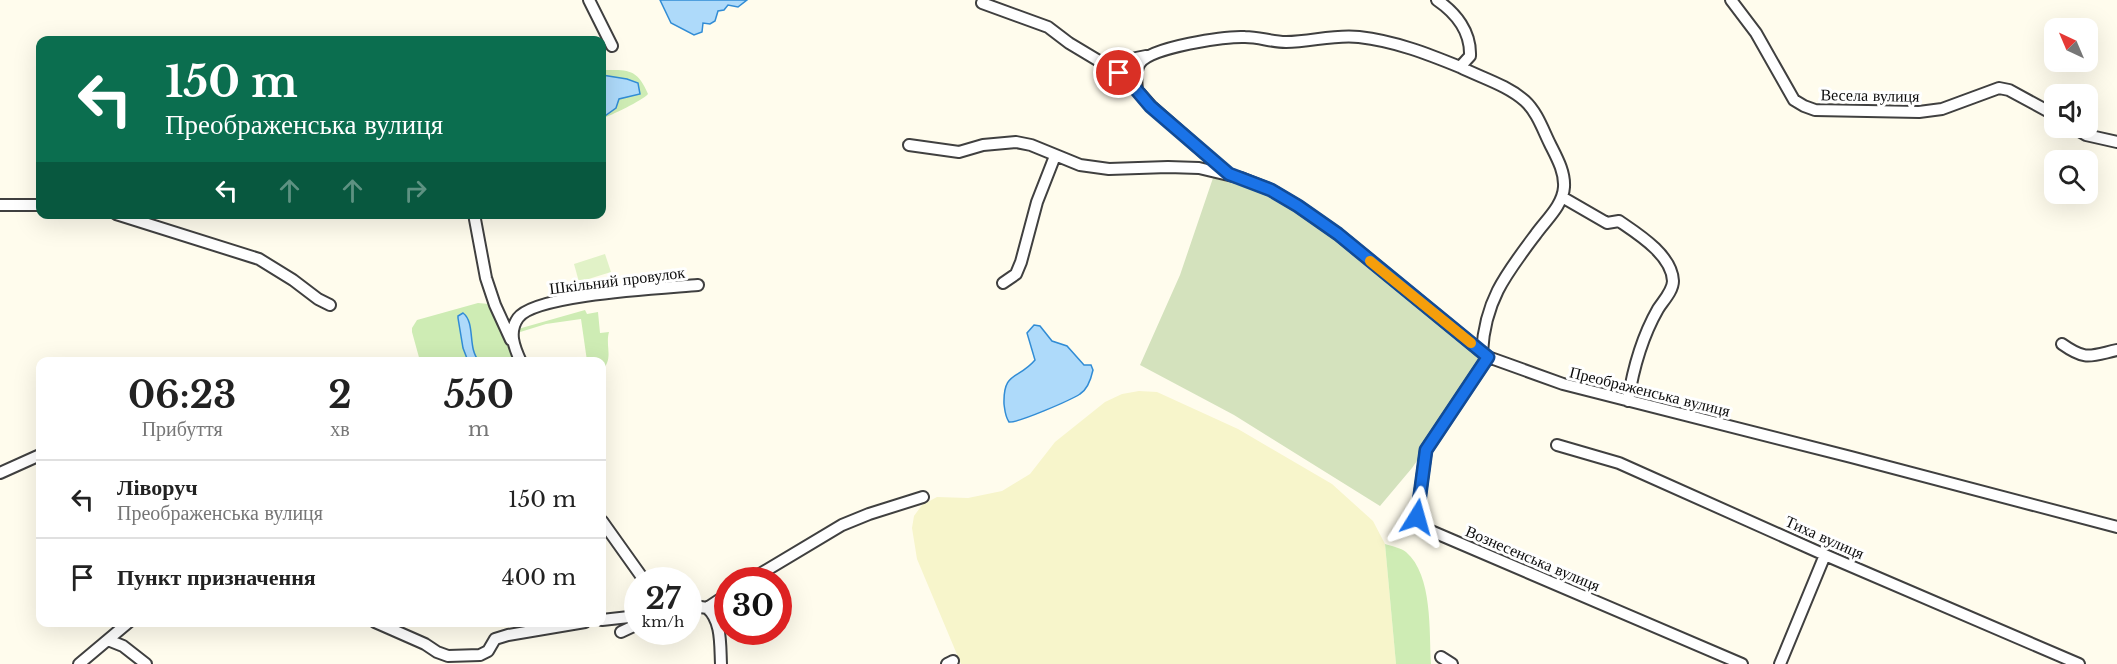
<!DOCTYPE html>
<html lang="uk">
<head>
<meta charset="utf-8">
<style>
  body { margin:0; font-family:"Libre Baskerville",serif; background:#f6f6f6; color:#222; height:100vh; display:flex; flex-direction:column; font-size:22px; white-space:nowrap }
  * { box-sizing:border-box; margin:0 }
  p { font-size:20px; color:#767676 }
  .icon { flex:none; width:33px; height:33px; fill:none; stroke:currentColor; stroke-width:2; stroke-linecap:round; stroke-linejoin:round }
  .map { position:relative; flex:1; overflow:hidden }
  .side { position:absolute; left:36px; top:357px; width:570px; height:270px; display:flex; flex-direction:column; background:#fff; border-radius:12px; box-shadow:0 6px 24px #0002 }
  .side>* { flex:none }
  .banner { position:absolute; left:36px; top:36px; width:570px; height:183px; border-radius:12px; box-shadow:0 6px 24px #0002; background:#0b6e4f; color:#fff; overflow:hidden }
  .needle { width:39px; rotate:316deg }
  .fabs { position:absolute; left:2044px; top:18px; display:grid; gap:12px }
  .fabs a { display:grid; place-items:center; width:54px; height:54px; border-radius:12px; background:#fff; box-shadow:0 6px 24px #0002; font-size:30px }
  .speed { position:absolute; left:624px; top:567px; display:flex; gap:12px; font-size:30px; font-weight:700; text-align:center }
  .speed>* { display:grid; place-content:center; width:78px; height:78px; border-radius:50%; background:#fff; box-shadow:0 6px 24px #0002; line-height:1 }
  .speed small { font-size:15px; font-weight:400 }
  .speed .limit { border:9px solid #d22; background:#fff; color:#111 }
  .pin { position:absolute; display:grid; place-items:center; width:51px; height:51px; color:#fff; margin:-26px; border:3px solid #fff; border-radius:50%; box-shadow:0 2px 6px #0007 }
  .me { position:absolute; width:66px; margin:-33px; rotate:8deg; stroke-linejoin:round; filter:drop-shadow(0 0 4px #0008) }
  .turn { display:flex; align-items:center; gap:21px; height:126px; padding:0 30px; font-size:27px }
  .turn .icon { width:78px; height:78px; stroke-width:2.5 }
  .turn b { display:block; font-size:42px; line-height:51px }
  .lanes { display:flex; align-items:center; height:57px; padding:0 30px; background:#0003; justify-content:center; gap:30px; direction:ltr }
  .lanes .off { opacity:.35 }
  .eta { display:flex; justify-content:space-evenly; align-items:center; height:102px; text-align:center }
  .eta b { font-size:36px; font-weight:800; line-height:42px }
  ul { padding:0; list-style:none }
  li { display:flex; align-items:center; gap:18px; height:78px; padding:0 30px; border-top:2px solid #e0e0e0 }
  li div { flex:1 }
  li b { display:block; font-size:22px }
  li em { font-style:normal }
  .map>svg:first-child { display:block }
  .farmland { fill:#f7f5cb }
  .green { fill:#ceecb4 }
  .cemetery { fill:#d4e2bd }
  .pitch { fill:#e1f2c7 }
  .water { fill:#aedafa; stroke:#318cd5; stroke-width:1.5 }
  .lines { fill:none; stroke-linecap:round; stroke-linejoin:round }
  .minor-casing { stroke:#404040; stroke-width:14 }
  .minor { stroke:#fff; stroke-width:10 }
  .route-casing { stroke:#114b97; stroke-width:15 }
  .route { stroke:#1a73e8; stroke-width:10 }
  .slow { stroke:#f59e0b; stroke-width:10 }
  .labels { text-anchor:middle; dominant-baseline:central; stroke-width:6; stroke-linejoin:round; paint-order:stroke }
  .street-label { font-size:16px; fill:#0d0d0d; stroke:#fff }
</style>
</head>
<body>
<div class="map">
<svg width="2117" height="664" viewBox="0 0 2117 664">
  <rect width="100%" height="100%" fill="#fffced"/>
  <!-- farmland -->
  <path class="farmland" d="M1139 391 1157 392 1238 429 1332 484 1373 521 1385 544 1396 664H961L917 559 912 528 914 516 922 505 937 497 968 498 1002 491 1030 474 1055 442 1105 402 1122 394Z"/>
  <!-- green -->
  <path class="green" d="M602 70C628 70 637 68 648 94 642 101 611 115 602 119Z
    M478 303 489 304 491 307 516 361H420L412 332V328L417 320Z
    M585 310 587 314 598 312 600 333 609 332C605 346 614 359 602 370V362L587 361 581 319 546 324 517 333 518 329Z
    M1385 544C1391 546 1401 548 1406 552 1433 575 1429 632 1431 664H1396Z"/>
  <!-- cemetery -->
  <path class="cemetery" d="M1213 178 1257 190 1321 228 1485 363 1412 468 1380 506 1234 415 1140 365 1180 275Z"/>
  <!-- pitch -->
  <path class="pitch" d="M605 254 611 272 579 282 574 264Z"/>
  <!-- water -->
  <path class="water" d="M660 0H747L738 7 728 5 724 10 718 11 715 21 710 24 703 23 702 32 694 35 671 23Z
    M602 75 627 79 638 83 640 94 619 99 616 108 602 118Z
    M463 313C476 323 467 348 479 361H468L463 348 458 318V316Z
    M1034 325 1040 326 1052 341 1067 346 1084 365H1091L1093 370C1091 379 1088 389 1080 394 1071 400 1018 423 1009 422 1005 416 1005 411 1004 404 1003 371 1018 380 1035 360L1027 333Z"/>
  <g class="lines">
    <!-- minor casing -->
    <g class="minor-casing">
      <path id="minor" d="M589 0 612 46
        M1731 0 1756 33 1794 100 1804 106 1815 110 1919 112 1942 109 1999 88 2009 90 2055 115
        M982 3 1048 27 1069 43 1119 73 1128 80 1151 106 1227 173
        M1102 62H1116L1146 56
        M1460 67C1482 78 1507 85 1525 101 1537 112 1543 130 1550 144 1557 158 1565 172 1564 187 1563 205 1546 220 1536 234 1506 274 1485 300 1482 352
        M1137 90C1136 81 1135 70 1140 63 1151 47 1226 36 1245 37 1259 37 1272 42 1286 42 1311 42 1334 34 1359 37 1395 41 1428 54 1460 67L1470 56C1471 32 1456 13 1437 0
        M2074 128 2086 135 2117 142
        M909 145 959 152 983 145 1016 142 1031 145 1080 165 1109 169 1168 167 1199 168 1241 178 1271 190 1298 206 1338 234 1488 357 1563 384 1851 457 2117 527
        M1562 197 1607 223 1619 221C1638 234 1672 255 1673 281 1673 291 1663 301 1658 309 1642 337 1633 369 1628 401
        M0 205H40
        M116 214 259 259 293 280 318 299 330 305
        M474 214 486 278 495 305 511 340
        M1003 283 1016 274 1021 262 1037 202 1055 156
        M2062 344C2086 361 2090 356 2117 350
        M1488 357 1426 450 1417 517 1418 523 1424 528 1742 664
        M521 362C514 347 508 332 518 318 535 294 666 288 698 285
        M1557 445 1619 463 1825 555 2079 664
        M0 473 40 455
        M602 521 644 580
        M750 580 842 525 869 514 923 497
        M688 605 707 608 728 594
        M707 608C722 621 720 645 721 664
        M602 620 638 616
        M375 622 425 644 437 652 448 656 480 655 488 651 495 639 508 635 585 622
        M621 632 638 624
        M108 640 123 646 146 664
        M1441 657 1452 664
        M79 664 129 622
        M947 664 953 661
        M1780 664 1825 555"/>
    </g>
    <!-- minor -->
    <use href="#minor" class="minor"/>
  </g>
  <g class="lines">
    <!-- route casing -->
    <g class="route-casing">
      <path id="route" d="M1119 73 1128 80 1150 106 1229 174 1271 190 1298 206 1338 234 1488 357 1426 450 1417 517"/>
    </g>
    <!-- route -->
    <use href="#route" class="route"/>
    <!-- slow -->
    <path class="slow" d="M1370 261 1471 343"/>
  </g>
  <g class="labels">
    <!-- street labels -->
    <g class="street-label">
      <text transform="translate(1870 95) rotate(1)">Весела вулиця</text>
      <text transform="translate(617 280) rotate(-7)">Шкільний провулок</text>
      <text transform="translate(1650 391) rotate(14)">Преображенська вулиця</text>
      <text transform="translate(1825 537) rotate(24)">Тиха вулиця</text>
      <text transform="translate(1533 558) rotate(23)">Вознесенська вулиця</text>
    </g>
  </g>
</svg>
<div class="fabs">
<a><svg class="needle" viewBox="-14 -14 28 28"><path d="M0-13l5 13h-10z" fill="#e53935"/><path d="M0 13l5-13h-10z" fill="#767676"/></svg></a>
<a><svg class="icon" aria-label="sound" viewBox="0 0 24 24"><path d="M4 9h4l5-4v14l-5-4H4zM17 9q2 3 0 6"/></svg></a>
<a><svg class="icon" aria-label="search" viewBox="0 0 24 24"><circle cx="10" cy="10" r="6"/><path d="M15 15l6 6"/></svg></a>
</div>
<div class="speed"><div>27<small>km/h</small></div><div class="limit">30</div></div>
<div class="pin" style="left:1119px;top:73px;background:#d93025"><svg class="icon" aria-label="arrive" viewBox="0 0 24 24"><path d="M6 21V4h12l-3 4 3 4H6"/></svg></div>
<svg class="me" style="left:1417px;top:517px" viewBox="-20 -20 40 40"><path d="M0-17L14 15 0 8-14 15z" fill="#1a73e8" stroke="#fff" stroke-width="4"/></svg>
<div class="banner">
<div class="turn"><svg class="icon" aria-label="left" viewBox="0 0 24 24"><path d="M17 20v-9H6M10 6l-5 5 5 5"/></svg><div><b>150 m</b>Преображенська вулиця</div></div>
<div class="lanes"><svg class="icon" aria-label="left" viewBox="0 0 24 24"><path d="M17 20v-9H6M10 6l-5 5 5 5"/></svg><svg class="icon off" aria-label="ahead" viewBox="0 0 24 24"><path d="M12 20V5M6 11l6-6 6 6"/></svg><svg class="icon off" aria-label="ahead" viewBox="0 0 24 24"><path d="M12 20V5M6 11l6-6 6 6"/></svg><svg class="icon off" aria-label="right" viewBox="0 0 24 24"><path d="M7 20v-9h11M14 6l5 5-5 5"/></svg></div>
</div>
<section class="side">
<div class="eta">
<div><b>06:23</b><p>Прибуття</p></div>
<div><b>2</b><p>хв</p></div>
<div><b>550</b><p>m</p></div>
</div>
<ul>
<li><svg class="icon" aria-label="left" viewBox="0 0 24 24"><path d="M17 20v-9H6M10 6l-5 5 5 5"/></svg><div><b>Ліворуч</b><p>Преображенська вулиця</p></div><em>150 m</em></li>
<li><svg class="icon" aria-label="arrive" viewBox="0 0 24 24"><path d="M6 21V4h12l-3 4 3 4H6"/></svg><div><b>Пункт призначення</b></div><em>400 m</em></li>
</ul>
</section>
</div>
</body>
</html>
